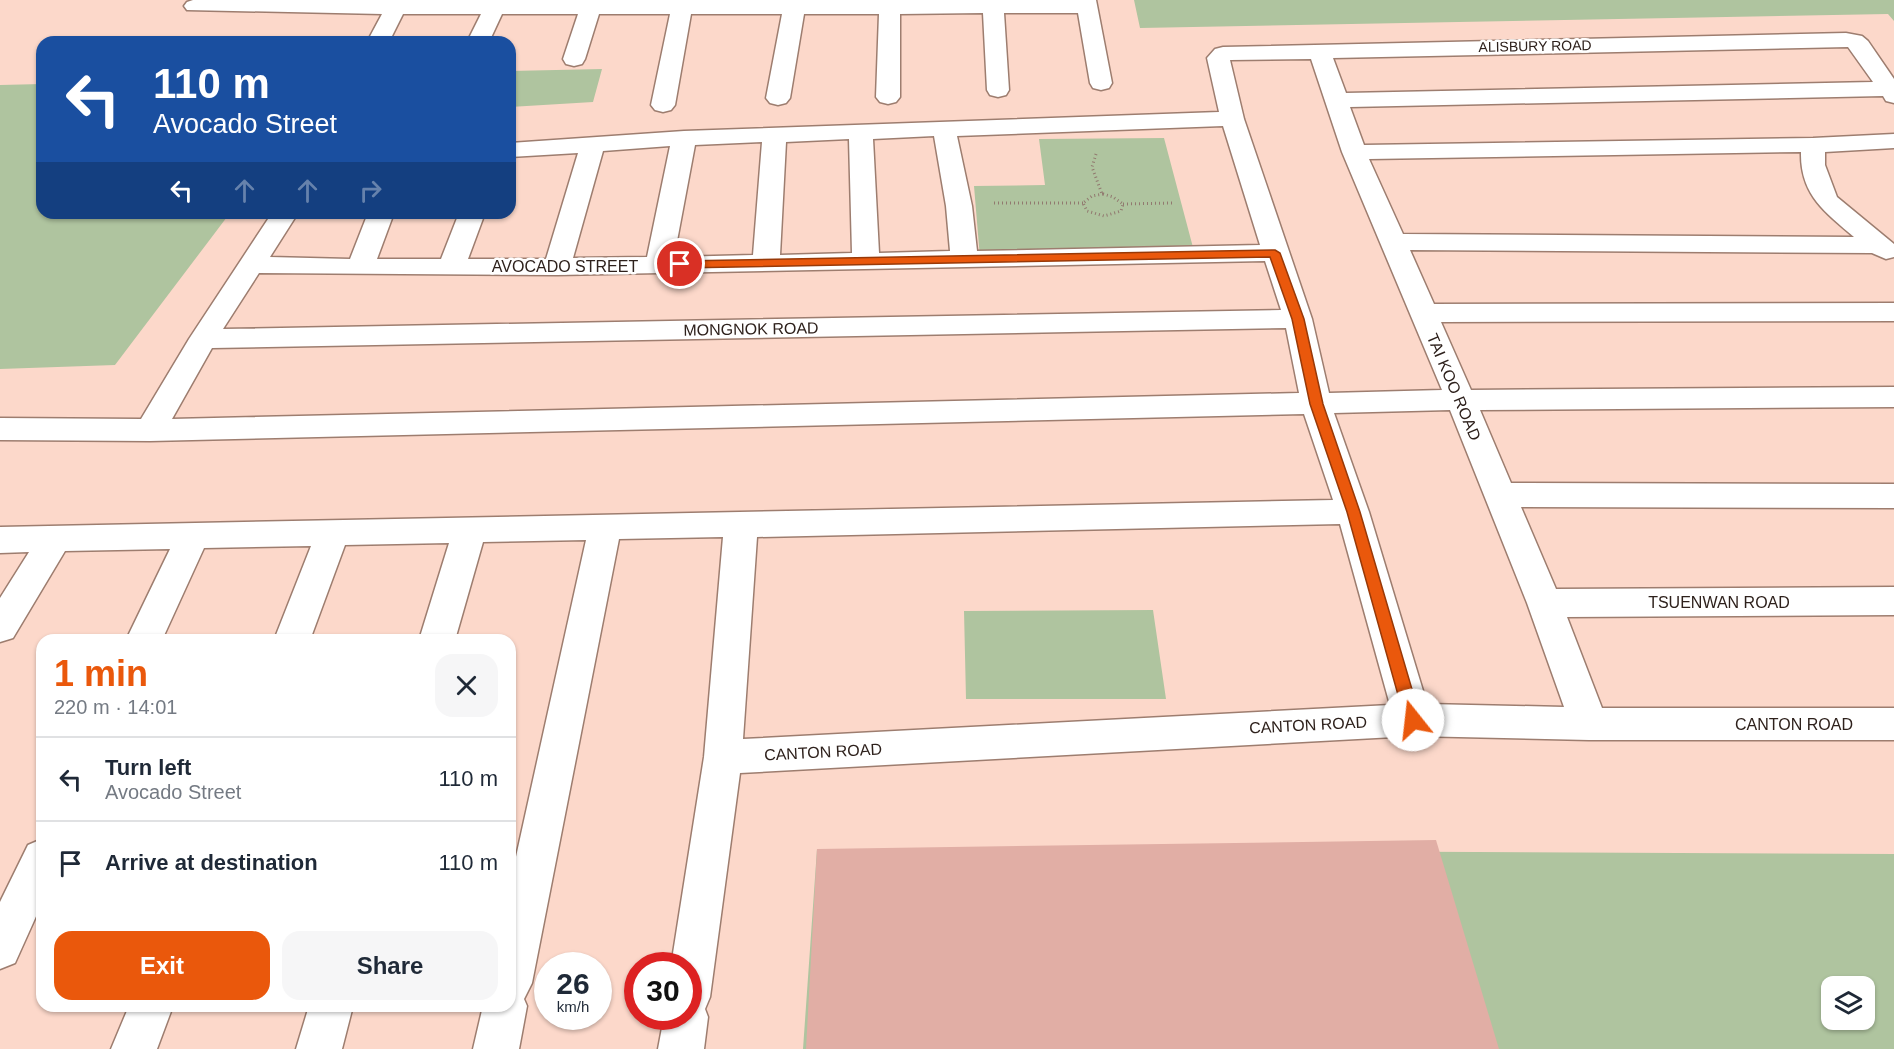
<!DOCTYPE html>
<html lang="en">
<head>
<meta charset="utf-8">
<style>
  body { margin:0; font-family:Arial,sans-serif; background:#f6f6f7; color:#1f2937; height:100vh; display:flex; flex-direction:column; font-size:22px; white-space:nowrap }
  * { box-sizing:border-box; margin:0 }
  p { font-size:20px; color:#747a83 }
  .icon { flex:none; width:33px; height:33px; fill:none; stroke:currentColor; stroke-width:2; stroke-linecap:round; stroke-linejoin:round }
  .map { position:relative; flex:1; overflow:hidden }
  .side { position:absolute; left:36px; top:634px; width:480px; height:378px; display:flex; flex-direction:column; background:#fff; border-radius:18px; box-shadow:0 2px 4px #0004 }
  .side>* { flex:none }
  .banner { position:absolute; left:36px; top:36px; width:480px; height:183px; border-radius:18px; box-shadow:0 2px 4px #0004; background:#1a4fa0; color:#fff; overflow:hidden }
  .controls { position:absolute; left:1821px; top:976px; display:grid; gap:12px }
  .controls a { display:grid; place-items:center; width:54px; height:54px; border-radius:12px; background:#fff; box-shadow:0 2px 4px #0004; font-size:30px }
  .speed { position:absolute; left:534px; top:952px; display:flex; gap:12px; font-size:30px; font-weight:700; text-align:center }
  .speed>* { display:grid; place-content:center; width:78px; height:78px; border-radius:50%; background:#fff; box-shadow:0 2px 4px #0004; line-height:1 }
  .speed small { font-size:15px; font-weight:400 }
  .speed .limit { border:9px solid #d22; background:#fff; color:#111 }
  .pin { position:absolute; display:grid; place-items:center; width:51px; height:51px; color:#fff; margin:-26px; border:3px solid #fff; border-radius:50%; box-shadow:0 2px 6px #0007 }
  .me { position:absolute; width:66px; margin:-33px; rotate:344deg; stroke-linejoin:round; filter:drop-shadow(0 0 4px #0008) }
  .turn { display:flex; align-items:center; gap:21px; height:126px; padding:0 18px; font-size:27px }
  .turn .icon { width:78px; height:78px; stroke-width:2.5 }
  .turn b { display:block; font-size:42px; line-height:51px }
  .lanes { display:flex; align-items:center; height:57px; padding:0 18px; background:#0003; justify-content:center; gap:30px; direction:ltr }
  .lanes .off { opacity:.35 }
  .round { display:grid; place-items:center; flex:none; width:63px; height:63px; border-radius:18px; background:#f6f6f7 }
  .overview { display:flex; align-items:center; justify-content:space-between; height:102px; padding:0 18px }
  h1 { font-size:36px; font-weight:600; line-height:45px; color:#ea580c }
  .cta { display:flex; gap:12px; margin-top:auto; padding:12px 18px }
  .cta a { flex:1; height:69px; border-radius:18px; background:#ea580c; color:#fff; font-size:24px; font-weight:600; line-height:69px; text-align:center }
  .cta a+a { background:#f6f6f7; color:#1f2937 }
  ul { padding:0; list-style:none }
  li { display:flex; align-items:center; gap:18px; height:84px; padding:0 18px; border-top:2px solid #e0e1e3 }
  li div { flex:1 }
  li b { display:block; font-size:22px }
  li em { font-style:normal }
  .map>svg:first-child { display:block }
  .green { fill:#afc49f; fill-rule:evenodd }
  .building { fill:#e1aea5 }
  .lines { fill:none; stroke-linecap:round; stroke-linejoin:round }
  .minor-casing { stroke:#9d7d6f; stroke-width:3 }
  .path { stroke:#91796f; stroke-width:3; stroke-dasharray:1 3; stroke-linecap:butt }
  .minor { fill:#fff; fill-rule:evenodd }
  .route { fill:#ea580c; stroke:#983908; stroke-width:1.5 }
  .labels { text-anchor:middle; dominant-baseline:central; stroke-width:5; stroke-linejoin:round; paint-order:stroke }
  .far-street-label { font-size:14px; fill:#2e211c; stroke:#fff }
  .street-label { font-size:16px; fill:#2e211c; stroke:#fff }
</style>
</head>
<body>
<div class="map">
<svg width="1894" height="1049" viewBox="0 0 1894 1049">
  <rect width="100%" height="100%" fill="#fcd8ca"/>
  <!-- green -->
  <path class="green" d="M1134 0H1894V21L1888 14 1140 28Z
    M138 38H246L243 42H135Z
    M602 69 593 102 510 107V71Z
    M42 84V213H230L115 365 0 369V85Z
    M1164 138 1195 255 980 258 974 186 1045 185 1039 139Z
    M1153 610 1166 699H966L964 611Z
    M817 849 1894 854V1049H803ZM1832 987H1864V1020H1832Z"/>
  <!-- building -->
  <path class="building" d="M1436 840 1499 1049H806L817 849Z"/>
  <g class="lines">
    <!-- minor casing -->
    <g class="minor-casing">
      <path id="minor" d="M193 0H1096L1112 83 1109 88 1101 90 1093 88 1090 83 1078 13H1004L1009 90 1006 95 998 97 990 95 987 90 983 13 900 14V97L896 102 888 104 880 102 876 97 879 14H804L790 98 786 103 778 105 770 103 766 98 782 14H691L675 105 671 110 663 112 655 110 651 105 670 14H599L585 59 582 64 574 66 566 64 563 59 578 14H502L489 42H467L481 14H403L389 42H367L382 14 187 10 184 6 187 2Z
        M1846 33 1862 36 1868 41 1894 79V103L1886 101 1883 96 1350 107 1364 145 1813 138 1894 134V148L1825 152V165L1837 197 1894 244V257L1886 259 1872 253 1410 250 1434 304 1894 303V321L1441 322 1471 390 1894 387V407L1480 410 1511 483 1894 484V508L1521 507 1556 589 1894 587V615L1567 617 1602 708H1894V740H1589L1413 736 740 773 710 997 705 1009 708 1017 704 1049H658L664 1017H688V966H671L704 757 723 537 619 539 532 983 524 999 527 1006 519 1049H473L483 1006H510V884L586 540 483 542 455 640H419L449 543 345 545 310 640H274L311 546 204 548 162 640H126L170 549 65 551 13 638 0 642V598L29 552 0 553V527L1333 500 1304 414 150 441 0 440V418L141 419 189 339 272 213H298L270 257 350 259 368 213H394L377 259H441L459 213H485L468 259H546L578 153 510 157V143L684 131 1219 112 1207 58 1215 49 1223 47ZM1848 47 1873 82 1346 93 1333 58ZM1311 59 1342 152 1442 390 1329 393 1312 319 1244 119 1230 60ZM1223 126 1260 245 977 251 972 206 957 136ZM934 136 946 206 950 251 879 253 873 139ZM849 139 852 253 780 255 786 142ZM762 142 753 255 674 257 695 145ZM670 146 647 257 573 258 603 151ZM1801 152C1800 195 1825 212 1854 237L1403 234 1369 159ZM1265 261 1281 310 223 329 259 273 557 275ZM1286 328 1299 393 172 419 212 348ZM1450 410 1527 603 1564 707 1427 704 1369 512 1334 413ZM1340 524 1390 705 743 739 757 537Z
        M42 839V903L15 963 0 969V902L28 845Z
        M129 1006H173L157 1049H111Z
        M309 1006H353L342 1049H296Z"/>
    </g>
    <!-- path -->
    <path class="path" d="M1096 154 1092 167 1102 194
      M1103 194 1113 197 1123 204 1121 211 1104 216 1087 211 1083 203 1092 196Z
      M994 203H1083
      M1123 204 1173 203"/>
    <!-- minor -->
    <use href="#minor" class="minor"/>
  </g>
  <!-- route -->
  <path class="route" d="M1275 250 1280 253 1304 319 1323 404 1360 512 1421 720 1418 724 1413 726 1408 724 1405 720 1347 512 1310 404 1292 319 1270 257 680 268 675 264 680 261Z"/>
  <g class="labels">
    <!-- far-street labels -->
    <g class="far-street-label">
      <text transform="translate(1535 46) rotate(-1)">ALISBURY ROAD</text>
    </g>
    <!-- street labels -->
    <g class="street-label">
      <text x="565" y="266">AVOCADO STREET</text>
      <text transform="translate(751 329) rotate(-1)">MONGNOK ROAD</text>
      <text transform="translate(1454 387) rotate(67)">TAI KOO ROAD</text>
      <text x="1719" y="602">TSUENWAN ROAD</text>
      <text x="1794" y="724">CANTON ROAD</text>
      <text transform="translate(1308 725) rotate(-3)">CANTON ROAD</text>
      <text transform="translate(823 752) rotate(-3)">CANTON ROAD</text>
    </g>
  </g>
</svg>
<div class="controls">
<a><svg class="icon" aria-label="layers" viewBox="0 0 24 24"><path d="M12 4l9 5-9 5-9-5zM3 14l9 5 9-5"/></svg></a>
</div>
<div class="speed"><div>26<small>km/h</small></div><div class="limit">30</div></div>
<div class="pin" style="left:680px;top:264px;background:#d93025"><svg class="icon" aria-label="arrive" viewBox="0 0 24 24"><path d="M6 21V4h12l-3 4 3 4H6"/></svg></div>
<svg class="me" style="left:1413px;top:720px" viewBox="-20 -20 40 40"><circle r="19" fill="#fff"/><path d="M0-13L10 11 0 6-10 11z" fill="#ea580c"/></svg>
<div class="banner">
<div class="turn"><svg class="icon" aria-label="left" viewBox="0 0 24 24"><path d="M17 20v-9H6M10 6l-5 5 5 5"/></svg><div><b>110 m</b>Avocado Street</div></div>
<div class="lanes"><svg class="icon" aria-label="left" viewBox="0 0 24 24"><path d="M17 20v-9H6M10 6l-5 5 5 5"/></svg><svg class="icon off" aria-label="ahead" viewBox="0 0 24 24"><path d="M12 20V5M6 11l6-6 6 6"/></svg><svg class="icon off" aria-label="ahead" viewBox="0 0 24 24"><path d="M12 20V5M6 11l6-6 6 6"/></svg><svg class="icon off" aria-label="right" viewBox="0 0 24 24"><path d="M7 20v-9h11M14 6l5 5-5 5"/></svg></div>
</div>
<section class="side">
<div class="overview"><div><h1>1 min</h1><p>220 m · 14:01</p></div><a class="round"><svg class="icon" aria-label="close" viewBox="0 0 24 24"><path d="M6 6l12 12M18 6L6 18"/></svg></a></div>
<ul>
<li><svg class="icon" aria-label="left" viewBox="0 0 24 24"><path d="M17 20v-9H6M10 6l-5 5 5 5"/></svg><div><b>Turn left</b><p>Avocado Street</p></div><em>110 m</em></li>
<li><svg class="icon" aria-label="arrive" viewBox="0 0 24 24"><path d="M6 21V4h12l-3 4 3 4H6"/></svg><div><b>Arrive at destination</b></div><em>110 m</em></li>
</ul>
<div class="cta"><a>Exit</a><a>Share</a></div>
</section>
</div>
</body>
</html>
